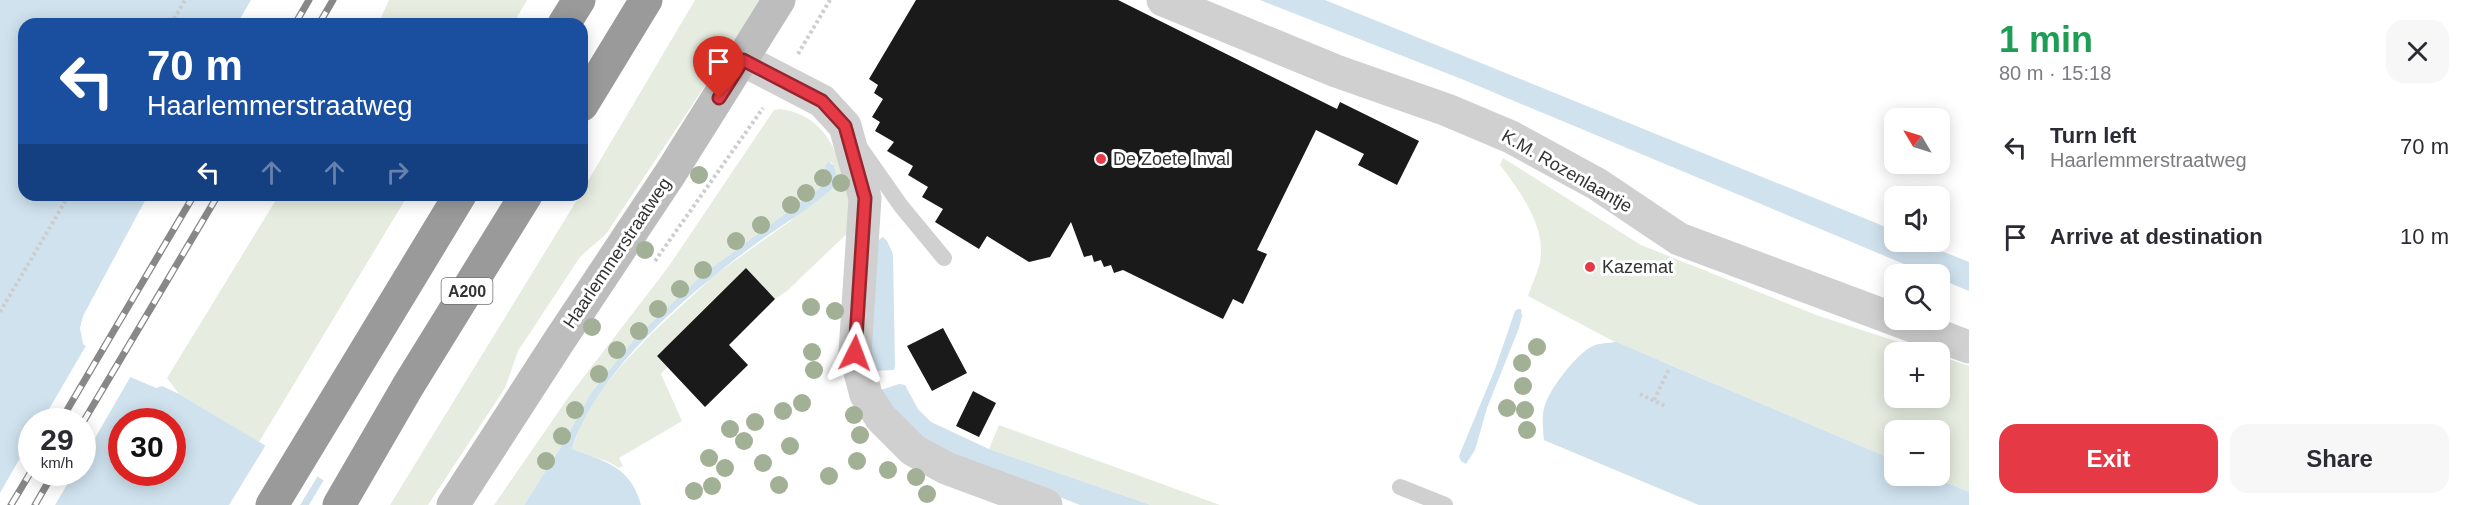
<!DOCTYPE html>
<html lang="en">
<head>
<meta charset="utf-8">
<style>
  body { margin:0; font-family:Helvetica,sans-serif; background:#f7f7f7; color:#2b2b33; height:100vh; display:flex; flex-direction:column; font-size:22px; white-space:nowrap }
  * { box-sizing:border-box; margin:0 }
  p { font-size:20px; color:#7c7c81 }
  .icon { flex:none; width:33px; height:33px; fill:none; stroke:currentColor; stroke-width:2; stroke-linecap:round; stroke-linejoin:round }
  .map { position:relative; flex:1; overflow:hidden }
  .sheet { display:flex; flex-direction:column; background:#fff; width:510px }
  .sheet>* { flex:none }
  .hud { position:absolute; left:18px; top:18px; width:570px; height:183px; border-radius:18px; box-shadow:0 3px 15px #0003; background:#1a4fa0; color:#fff; overflow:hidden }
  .needle { width:39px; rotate:308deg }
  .tools { position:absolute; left:1884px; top:108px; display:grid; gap:12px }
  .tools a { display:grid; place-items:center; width:66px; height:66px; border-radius:12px; background:#fff; box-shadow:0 3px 15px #0003; font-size:30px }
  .speed { position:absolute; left:18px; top:408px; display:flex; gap:12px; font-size:30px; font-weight:700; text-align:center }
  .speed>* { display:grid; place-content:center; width:78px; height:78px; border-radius:50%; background:#fff; box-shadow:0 3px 15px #0003; line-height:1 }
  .speed small { font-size:15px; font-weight:400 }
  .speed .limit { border:9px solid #d22; background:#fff; color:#111 }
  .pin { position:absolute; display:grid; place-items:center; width:51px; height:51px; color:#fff; margin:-62px -26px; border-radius:50% 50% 50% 0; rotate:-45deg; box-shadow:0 0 6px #0007 }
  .pin .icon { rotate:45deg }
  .me { position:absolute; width:66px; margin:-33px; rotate:3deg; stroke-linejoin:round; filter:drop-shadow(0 0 4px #0008) }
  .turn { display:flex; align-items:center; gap:21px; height:126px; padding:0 30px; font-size:27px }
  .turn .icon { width:78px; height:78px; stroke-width:2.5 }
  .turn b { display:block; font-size:42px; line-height:51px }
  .lanes { display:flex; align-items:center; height:57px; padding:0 30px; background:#0003; justify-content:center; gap:30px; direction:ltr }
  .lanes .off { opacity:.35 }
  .round { display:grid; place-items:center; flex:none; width:63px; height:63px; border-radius:18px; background:#f7f7f7 }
  .overview { display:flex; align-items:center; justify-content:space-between; height:102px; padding:0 30px }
  h1 { font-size:36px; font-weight:800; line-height:45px; color:#1e9e55 }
  .button { display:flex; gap:12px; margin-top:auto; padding:12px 30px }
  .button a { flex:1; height:69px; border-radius:18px; background:#e63946; color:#fff; font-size:24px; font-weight:800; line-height:69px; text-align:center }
  .button a+a { background:#f7f7f7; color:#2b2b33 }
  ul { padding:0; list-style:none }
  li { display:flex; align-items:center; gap:18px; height:90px; padding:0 30px }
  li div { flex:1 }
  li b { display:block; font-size:22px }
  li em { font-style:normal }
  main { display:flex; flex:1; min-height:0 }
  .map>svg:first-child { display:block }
  .green { fill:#e6ecdf }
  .water { fill:#cfe2ee; fill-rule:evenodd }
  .pier { fill:#fff }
  .building { fill:#1a1a1a }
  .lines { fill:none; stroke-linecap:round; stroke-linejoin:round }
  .path { stroke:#cdcdcd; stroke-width:4; stroke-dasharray:3 3; stroke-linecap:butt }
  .lane { stroke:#d0d0d0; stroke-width:16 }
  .street { stroke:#d0d0d0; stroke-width:33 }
  .secondary { stroke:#bdbdbd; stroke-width:33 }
  .highway { stroke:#9a9a9a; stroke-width:33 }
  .rail-casing { stroke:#888; stroke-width:7 }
  .rail { stroke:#fff; stroke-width:4.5; stroke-dasharray:14; stroke-linecap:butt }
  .tree { fill:#a2b095 }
  .route-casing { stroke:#96252e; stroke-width:15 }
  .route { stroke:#e63946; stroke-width:10 }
  .poi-dot { fill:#e63946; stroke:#fff; stroke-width:2 }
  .labels { text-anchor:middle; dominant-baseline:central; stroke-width:6; stroke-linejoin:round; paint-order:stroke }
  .shield { fill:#fff; stroke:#707070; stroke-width:1.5 }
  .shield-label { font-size:16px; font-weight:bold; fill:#333 }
  .poi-label { font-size:18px; fill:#333; stroke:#fff; text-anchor:start }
  .street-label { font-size:18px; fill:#333; stroke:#fff }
</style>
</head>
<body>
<main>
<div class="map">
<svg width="1969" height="505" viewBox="0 0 1969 505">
  <rect width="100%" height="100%" fill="#fff"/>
  <!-- green -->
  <path class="green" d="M389 0H527L513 24H378Z
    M695 0H760L737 38 606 234 580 257 518 351 505 388 428 505H390L580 195H582V191Z
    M780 109C839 117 843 177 857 224L787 291 775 299 745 269 657 356 667 367 661 374 682 421 619 458 623 466 619 468 609 462 572 449 582 421 598 394 620 367 652 333 716 274 789 222 838 181 834 165 831 162 826 168 828 176 821 187 702 275 636 337 591 393 562 445 524 505H494L570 395 669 266 774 110Z
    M1503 158 1641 245 1819 316 1929 352H1894V398H1940V356L1969 366V492L1931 476H1940V430H1894V460L1659 360 1699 505 1544 440C1543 428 1541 413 1546 402 1554 384 1574 357 1592 347 1598 344 1608 344 1615 342L1528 296C1532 284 1540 268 1541 255 1543 222 1519 190 1500 165Z
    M279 195H408L259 442 179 394 167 378Z
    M999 425 1220 505H1151L989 449Z"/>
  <!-- water -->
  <path class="water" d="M0 0H251L237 24H24V195H148L83 316 80 328 83 344 128 376 156 388 162 386 179 394 365 505H13L0 495ZM32 422H82V472H32ZM122 422H172V472H122Z
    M1260 0H1325L1876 223 1894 231V242H1919L1969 262V291L1940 279V274H1928L1464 80Z
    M828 162 834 165 838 181 835 186C809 210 778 227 750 248 687 295 595 373 572 449 605 461 631 467 641 505H524L562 445 591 393 636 337 702 275 821 187 828 177 825 166Z
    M883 237 887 241 893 254 895 366 894 370 874 371 870 351 876 242Z
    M1518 309H1521L1522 316 1519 328 1487 408 1475 450 1466 464 1461 461 1459 456 1495 369 1515 311Z
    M1616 342 1894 460V476H1931L1969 492V505H1699L1544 440C1543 428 1541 414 1546 403 1551 388 1578 352 1593 346 1599 343 1609 343 1616 342Z
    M899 384 905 385 918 409 931 422 946 429 989 449 1151 505H1080L919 442 881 390Z"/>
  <!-- pier -->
  <path class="pier" d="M87 344 132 374 83 459 82 422 42 421Z
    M31 439 32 472 74 473 55 505H8L0 499V493Z
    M267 443 319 474 300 505H229Z
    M325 478 367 502 368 505H309Z"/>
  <!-- building -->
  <path class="building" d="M916 0H1118L1337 109 1340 102 1419 141 1397 185 1358 165 1364 154 1316 130 1257 250 1267 254 1243 304 1233 299 1223 319 1123 270 1114 273 1111 265 1104 267 1101 260 1094 262 1092 255 1084 257 1071 222 1050 257 1029 262 987 236 979 249 935 222 943 209 922 197 928 187 908 175 913 166 887 151 894 142 875 131 880 122 872 117 883 99 874 93 878 85 869 79Z
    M746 268 775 299 729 345 748 365 705 407 657 356Z
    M943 328 967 373 932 391 907 346Z
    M973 391 996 403 979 437 956 426Z"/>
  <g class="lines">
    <!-- path -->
    <path class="path" d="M171 24 185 0
      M798 54 830 0
      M655 261 763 108
      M0 312 69 195
      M1640 394 1665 406
      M1654 400 1669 369"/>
    <!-- lane -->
    <path class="lane" d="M861 149 901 206 944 258
      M1400 487 1445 505"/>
    <!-- street -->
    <path class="street" d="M1163 0 1336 71 1447 110 1511 137 1597 184 1679 239 1969 347
      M743 60 822 101 845 126 865 198 855 353 866 395 881 418 913 450 946 468 1046 505"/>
    <!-- secondary -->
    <path class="secondary" d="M453 505 559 341 670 174 779 0"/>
    <!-- highway -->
    <path class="highway" d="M564 24 579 0
      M582 105 646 0
      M272 505 460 195
      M339 505 408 386 526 195"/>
    <!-- rail casing -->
    <g class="rail-casing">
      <path id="rail" d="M295 24 309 0
        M319 24 333 0
        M60 422 194 195
        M82 424 218 195
        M11 505 32 470
        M35 505 54 472"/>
    </g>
    <!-- rail -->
    <use href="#rail" class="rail"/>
  </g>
  <!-- trees -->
  <g class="tree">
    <circle cx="699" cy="175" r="9"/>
    <circle cx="823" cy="178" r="9"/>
    <circle cx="841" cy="183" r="9"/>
    <circle cx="806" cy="193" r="9"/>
    <circle cx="791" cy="205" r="9"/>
    <circle cx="761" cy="225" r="9"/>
    <circle cx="736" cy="241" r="9"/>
    <circle cx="645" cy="250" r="9"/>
    <circle cx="703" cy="270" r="9"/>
    <circle cx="680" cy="289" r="9"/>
    <circle cx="811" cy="307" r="9"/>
    <circle cx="658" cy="309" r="9"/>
    <circle cx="835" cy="311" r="9"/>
    <circle cx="592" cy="327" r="9"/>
    <circle cx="639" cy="331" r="9"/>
    <circle cx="1537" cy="347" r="9"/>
    <circle cx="617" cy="350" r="9"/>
    <circle cx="812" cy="352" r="9"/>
    <circle cx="1522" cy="363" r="9"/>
    <circle cx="814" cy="370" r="9"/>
    <circle cx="599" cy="374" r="9"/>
    <circle cx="1523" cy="386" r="9"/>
    <circle cx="802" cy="403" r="9"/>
    <circle cx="1507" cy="408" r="9"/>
    <circle cx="575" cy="410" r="9"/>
    <circle cx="1525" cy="410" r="9"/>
    <circle cx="783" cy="411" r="9"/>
    <circle cx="854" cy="415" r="9"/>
    <circle cx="755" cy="422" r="9"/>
    <circle cx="730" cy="429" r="9"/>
    <circle cx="1527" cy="430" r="9"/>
    <circle cx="860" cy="435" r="9"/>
    <circle cx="562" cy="436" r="9"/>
    <circle cx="744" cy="441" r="9"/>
    <circle cx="790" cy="446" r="9"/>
    <circle cx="709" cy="458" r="9"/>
    <circle cx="546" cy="461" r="9"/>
    <circle cx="857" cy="461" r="9"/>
    <circle cx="763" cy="463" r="9"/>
    <circle cx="725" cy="468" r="9"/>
    <circle cx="888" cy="470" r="9"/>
    <circle cx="829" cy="476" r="9"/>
    <circle cx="916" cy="477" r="9"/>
    <circle cx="779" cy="485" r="9"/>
    <circle cx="712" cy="486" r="9"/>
    <circle cx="694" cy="491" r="9"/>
    <circle cx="927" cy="494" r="9"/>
  </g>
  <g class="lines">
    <!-- route casing -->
    <g class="route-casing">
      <path id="route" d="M719 98 743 60 822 101 845 126 865 198 855 353"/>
    </g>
    <!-- route -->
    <use href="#route" class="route"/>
  </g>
  <!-- markers -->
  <g class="poi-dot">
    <circle cx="1101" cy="159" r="6"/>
    <circle cx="1590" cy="267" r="6"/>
  </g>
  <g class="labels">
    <!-- shield labels -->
    <rect class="shield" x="441.5" y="278" width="51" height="26" rx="4.5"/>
    <g class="shield-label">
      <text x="467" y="291">A200</text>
    </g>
    <!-- poi labels -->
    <g class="poi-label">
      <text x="1113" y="159">De Zoete Inval</text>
      <text x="1602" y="267">Kazemat</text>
    </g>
    <!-- street labels -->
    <g class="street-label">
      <text transform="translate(1567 171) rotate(30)">K.M. Rozenlaantje</text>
      <text transform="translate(617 253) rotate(-56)">Haarlemmerstraatweg</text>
    </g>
  </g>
</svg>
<div class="tools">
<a><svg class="needle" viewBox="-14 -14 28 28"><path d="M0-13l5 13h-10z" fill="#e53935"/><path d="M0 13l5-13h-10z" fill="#7c7c81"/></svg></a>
<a><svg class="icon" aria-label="sound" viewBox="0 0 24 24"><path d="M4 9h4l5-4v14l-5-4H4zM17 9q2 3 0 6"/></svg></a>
<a><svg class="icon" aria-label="search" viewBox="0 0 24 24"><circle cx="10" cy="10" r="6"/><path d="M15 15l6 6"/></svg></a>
<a>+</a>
<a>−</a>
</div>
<div class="speed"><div>29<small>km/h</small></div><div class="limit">30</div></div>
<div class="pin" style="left:719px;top:98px;background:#d93025"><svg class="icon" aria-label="arrive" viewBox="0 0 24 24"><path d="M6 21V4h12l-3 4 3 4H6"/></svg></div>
<svg class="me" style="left:855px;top:353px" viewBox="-20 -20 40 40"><path d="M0-17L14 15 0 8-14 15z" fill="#e63946" stroke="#fff" stroke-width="4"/></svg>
<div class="hud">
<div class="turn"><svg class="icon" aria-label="left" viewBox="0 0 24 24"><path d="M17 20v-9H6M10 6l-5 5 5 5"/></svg><div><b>70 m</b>Haarlemmerstraatweg</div></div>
<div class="lanes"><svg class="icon" aria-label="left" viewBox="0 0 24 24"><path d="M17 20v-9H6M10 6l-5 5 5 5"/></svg><svg class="icon off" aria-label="ahead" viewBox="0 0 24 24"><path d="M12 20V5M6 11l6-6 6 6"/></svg><svg class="icon off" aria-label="ahead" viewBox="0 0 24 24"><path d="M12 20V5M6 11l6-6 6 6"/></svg><svg class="icon off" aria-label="right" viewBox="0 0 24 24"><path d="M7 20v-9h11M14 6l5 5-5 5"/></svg></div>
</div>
</div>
<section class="sheet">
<div class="overview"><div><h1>1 min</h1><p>80 m · 15:18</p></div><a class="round"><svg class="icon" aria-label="close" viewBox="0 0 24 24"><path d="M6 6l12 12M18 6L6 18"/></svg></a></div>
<ul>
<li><svg class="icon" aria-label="left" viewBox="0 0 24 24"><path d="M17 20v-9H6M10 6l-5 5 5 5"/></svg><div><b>Turn left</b><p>Haarlemmerstraatweg</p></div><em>70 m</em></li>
<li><svg class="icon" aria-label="arrive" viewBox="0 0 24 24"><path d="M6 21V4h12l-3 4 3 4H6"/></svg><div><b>Arrive at destination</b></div><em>10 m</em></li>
</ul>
<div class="button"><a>Exit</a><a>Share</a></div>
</section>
</main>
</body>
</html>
